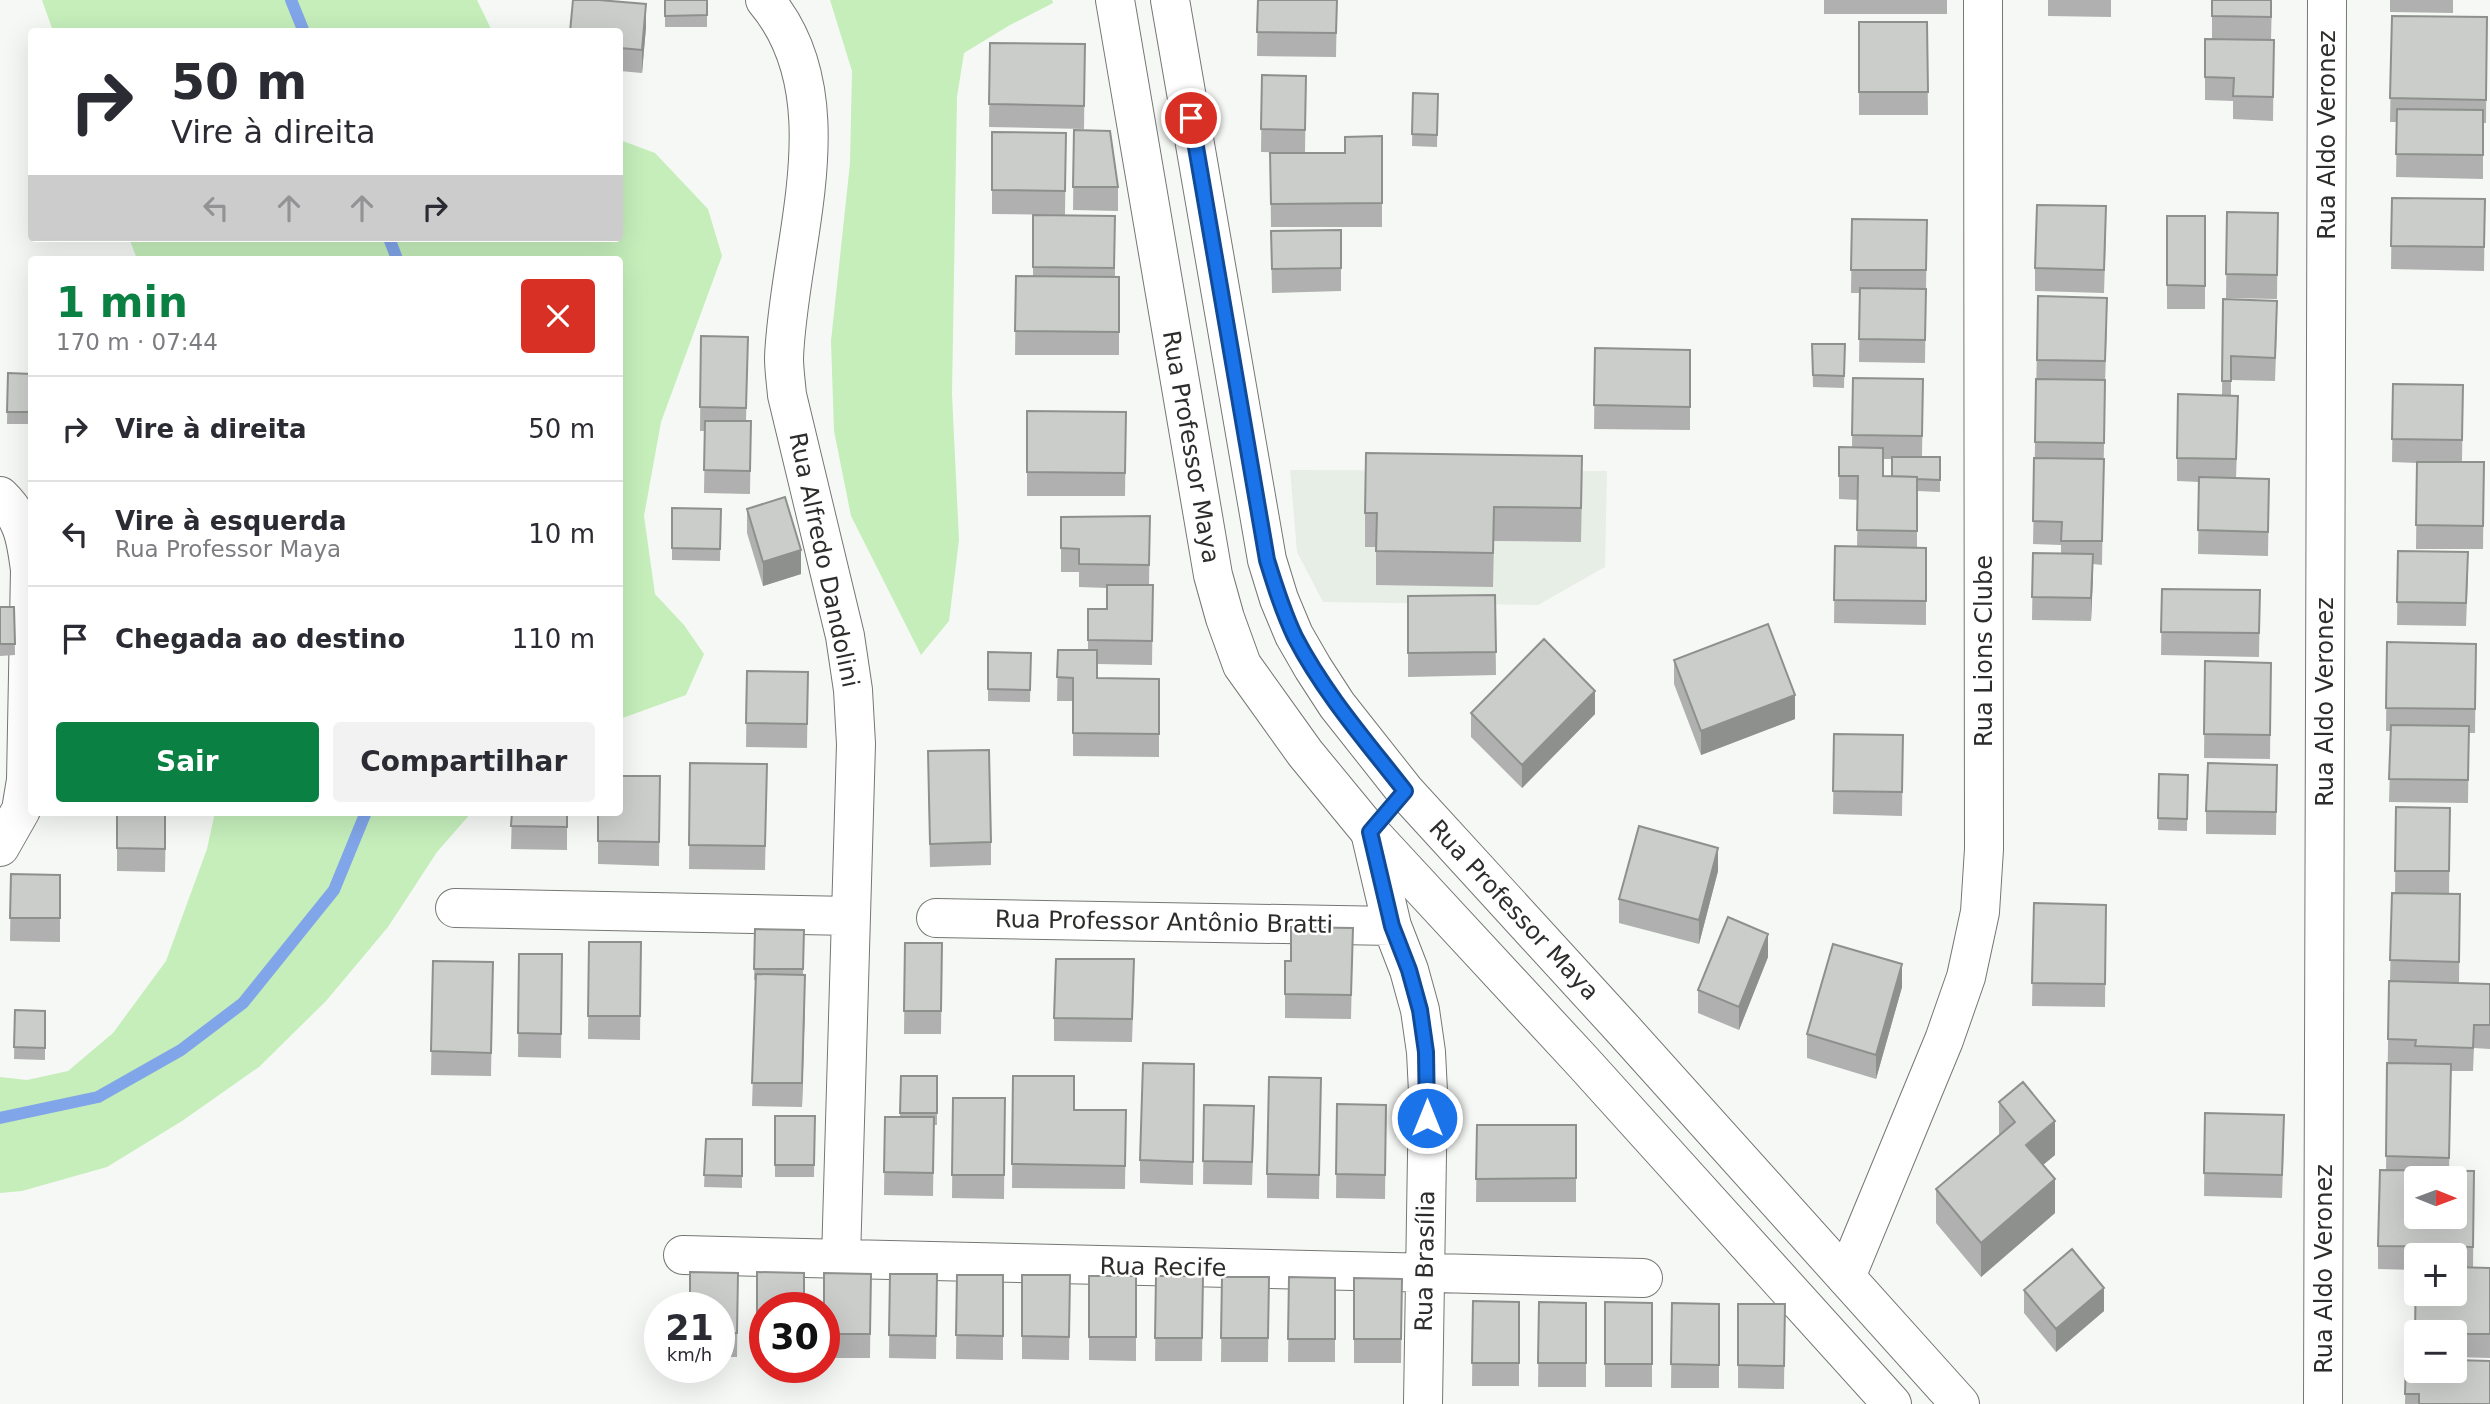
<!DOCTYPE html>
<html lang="pt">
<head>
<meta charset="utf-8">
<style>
  body { margin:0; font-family:"DejaVu Sans",sans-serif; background:#f2f2f3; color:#2b2b33; height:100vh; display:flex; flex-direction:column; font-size:26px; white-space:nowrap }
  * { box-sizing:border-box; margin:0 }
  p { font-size:23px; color:#7c7c81 }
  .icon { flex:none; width:38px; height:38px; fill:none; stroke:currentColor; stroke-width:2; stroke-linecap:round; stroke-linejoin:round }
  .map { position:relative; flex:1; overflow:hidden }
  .panel { position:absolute; left:28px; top:256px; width:595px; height:560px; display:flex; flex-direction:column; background:#fff; border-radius:7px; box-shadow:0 7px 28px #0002 }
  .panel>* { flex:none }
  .banner { position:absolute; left:28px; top:28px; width:595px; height:214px; border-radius:7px; box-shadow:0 7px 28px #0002; background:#fff; color:#2b2b33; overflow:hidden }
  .needle { width:46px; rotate:91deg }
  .controls { position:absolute; left:2404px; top:1166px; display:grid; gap:14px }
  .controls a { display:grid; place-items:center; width:63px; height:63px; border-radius:7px; background:#fff; box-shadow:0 7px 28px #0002; font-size:35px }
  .speed { position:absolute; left:644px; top:1292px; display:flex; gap:14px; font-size:35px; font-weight:700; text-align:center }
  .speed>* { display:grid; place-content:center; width:91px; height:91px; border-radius:50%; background:#fff; box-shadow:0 7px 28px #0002; line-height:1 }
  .speed small { font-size:18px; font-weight:400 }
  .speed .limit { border:10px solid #d22; background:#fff; color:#111 }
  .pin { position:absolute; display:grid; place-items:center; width:60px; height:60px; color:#fff; margin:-30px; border:4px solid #fff; border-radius:50%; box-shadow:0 2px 7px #0007 }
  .me { position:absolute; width:77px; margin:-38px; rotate:0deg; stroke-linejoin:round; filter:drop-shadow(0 0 5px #0008) }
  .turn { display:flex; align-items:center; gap:24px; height:147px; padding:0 28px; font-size:32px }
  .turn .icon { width:91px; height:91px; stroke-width:2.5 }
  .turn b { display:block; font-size:49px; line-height:60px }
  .lanes { display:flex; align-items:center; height:66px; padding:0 28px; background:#0003; justify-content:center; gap:35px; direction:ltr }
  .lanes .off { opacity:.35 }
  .round { display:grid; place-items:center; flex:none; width:74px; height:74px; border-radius:7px; background:#f2f2f3 }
  .headline { display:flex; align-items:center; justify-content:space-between; height:119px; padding:0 28px }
  h1 { font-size:42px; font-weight:700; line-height:52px; color:#0b8043 }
  .primary-button { display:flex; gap:14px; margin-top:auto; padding:14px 28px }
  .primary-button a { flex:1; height:80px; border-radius:7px; background:#0b8043; color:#fff; font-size:28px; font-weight:700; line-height:80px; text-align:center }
  .primary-button a+a { background:#f2f2f3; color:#2b2b33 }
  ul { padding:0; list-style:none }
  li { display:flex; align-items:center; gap:21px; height:105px; padding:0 28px; border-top:2px solid #e1e1e2 }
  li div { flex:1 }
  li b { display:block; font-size:26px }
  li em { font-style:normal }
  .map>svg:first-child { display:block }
  .built { fill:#e7eee5 }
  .green { fill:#c5eebb }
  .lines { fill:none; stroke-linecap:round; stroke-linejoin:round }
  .stream { stroke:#81a5e9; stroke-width:12 }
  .street-casing { stroke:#757774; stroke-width:40 }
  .secondary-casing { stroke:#757774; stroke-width:40 }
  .street { stroke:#fff; stroke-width:38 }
  .secondary { stroke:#fff; stroke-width:38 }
  .wall { fill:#afb0af; fill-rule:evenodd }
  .shaded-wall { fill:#8e908e }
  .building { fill:#cbcdcb; stroke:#8e908e; stroke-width:2; fill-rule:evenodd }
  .route-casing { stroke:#114b97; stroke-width:18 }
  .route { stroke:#1a73e8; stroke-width:12 }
  .labels { text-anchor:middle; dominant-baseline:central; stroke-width:5; stroke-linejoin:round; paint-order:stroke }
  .street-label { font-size:24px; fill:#2d2d2c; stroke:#fff }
</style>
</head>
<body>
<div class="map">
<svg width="2490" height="1404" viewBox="0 0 2490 1404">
  <rect width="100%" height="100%" fill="#f6f8f5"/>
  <!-- built -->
  <path class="built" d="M1290 470 1607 471 1605 567 1538 605 1323 602 1297 552Z"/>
  <!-- green -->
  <path class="green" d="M42 0H477L492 31H53Z
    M830 0H1052L1053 3 1010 25 964 53 957 97 952 394 959 540 949 621 921 655 851 516 834 431 831 341 850 163 852 71Z
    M620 140 655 153 708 209 722 256 661 422 644 516 655 594 684 625 704 654 686 695 620 719V259H137L129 238H620Z
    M215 812H472L437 852 388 927 326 1001 259 1067 182 1121 107 1167 22 1191 0 1193V1077L27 1080 68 1071 113 1033 166 961 207 849Z"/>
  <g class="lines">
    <!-- stream -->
    <path class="stream" d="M291 0 304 32
      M389 238 397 259
      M0 1118 98 1097 181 1050 243 1003 334 890 366 812"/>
    <!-- street casing -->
    <g class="street-casing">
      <path id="street" d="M765 0C848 98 788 244 784 358 784 370 786 383 787 395L845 636 853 690 856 744 841 1259
        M0 496C23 518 26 539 30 570L26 780 21 810 0 847
        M1370 832 1392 926 1409 970 1420 1010 1426 1052 1428 1092 1423 1404
        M455 908 851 916
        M936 918 1392 926
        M683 1255 1643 1278
        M1846 1277 1944 1040 1966 977 1980 912 1984 849 1983 0
        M2323 1404 2327 0"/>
    </g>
    <!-- secondary casing -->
    <g class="secondary-casing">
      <path id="secondary" d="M1115 0 1213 575 1225 618 1242 665 1305 753 1370 832 1583 1062 1892 1404
        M1170 0 1267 560 1279 599 1294 635 1313 668 1337 705 1405 791 1620 1026 1960 1404"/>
    </g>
    <!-- street -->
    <use href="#street" class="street"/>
    <!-- secondary -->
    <use href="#secondary" class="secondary"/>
  </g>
  <!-- wall -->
  <path class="wall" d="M665 0H707V27H665Z
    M1258 0H1337L1336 57 1257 56Z
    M1824 0H1947V14H1824Z
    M2048 0H2111V17L2048 16Z
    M2212 0H2272L2271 40 2212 39Z
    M2390 0H2453V13L2390 12Z
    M2392 16 2487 17 2486 123H2483V179L2396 177 2397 122H2390Z
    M1859 22H1927L1928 115H1859Z
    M646 27 642 73 620 71V32Z
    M2205 39 2274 40 2273 121 2233 119V101L2205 100Z
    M990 43 1085 44 1084 129 989 127Z
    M1262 75 1306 76 1305 153H1345L1382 136V227H1271L1270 153H1296L1261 152Z
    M1413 93 1438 94 1437 147 1412 146Z
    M1074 130 1118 187V211L1073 210Z
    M992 132 1066 133 1065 215 992 214Z
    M2392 198 2485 199 2484 271 2391 269Z
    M2227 212 2278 213 2277 299 2226 298Z
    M1033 215 1115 216V277H1119V355H1015L1016 276H1033Z
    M2167 216H2205V309H2167Z
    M1852 219 1927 220 1925 363 1859 362 1860 293H1851Z
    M1341 230V291L1272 293 1271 231Z
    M2106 230 2104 293 2035 291V268Z
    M2038 296 2107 321 2105 384 2102 565 2093 564 2091 621 2032 620 2033 553H2061V545L2033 544Z
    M2223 299 2277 324 2275 381 2231 380V396L2238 420 2236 478 2269 479 2268 556 2198 554 2199 482 2177 481V458L2222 396Z
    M701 336 748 337 746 421H751L750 494 704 493 705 431H700Z
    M1812 344H1845L1844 388 1813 387Z
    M1595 348 1690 350V430L1594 429Z
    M8 373 32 374V424H7Z
    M1853 378 1923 379 1922 457H1940V492L1917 491V548H1926V625L1834 623 1835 546H1857L1858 500 1839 499V447L1852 448ZM1883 459H1892V476H1883Z
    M2393 384 2463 385 2462 462H2484L2483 549H2416L2417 463 2392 462Z
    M1027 411 1126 412 1125 496H1027Z
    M1582 490 1581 542 1494 541 1493 587 1376 585V547H1365V513Z
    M672 508 721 509 720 561 672 560Z
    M747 509 801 574 763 586 747 533Z
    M1150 516 1149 585H1153L1152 665 1097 664V678L1159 679V757L1073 756V701H1057L1058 650H1088V609H1107V588L1079 587V572H1061V517Z
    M2398 551 2468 575 2466 626 2397 625Z
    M2162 589 2260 590 2259 657 2161 655Z
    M1495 595 1496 675 1408 677V596Z
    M0 607H14L15 655 0 656Z
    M2387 642 2476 644 2475 733H2469L2468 803 2389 802 2391 731H2386Z
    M988 652 1031 653 1030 702 988 701Z
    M1674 660 1795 719 1701 755 1674 684Z
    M2205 661 2271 663 2270 759 2204 758Z
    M747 671 808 672 807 748 746 747Z
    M1471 713 1595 714 1522 788 1471 737Z
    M1834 734 1903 735 1902 816 1833 814Z
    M690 763 767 764 765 870 689 869Z
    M2277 765 2276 835 2206 834V811Z
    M2159 774 2188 775 2187 831 2158 830Z
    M928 775 991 842V865L930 867Z
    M660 776 659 866 598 864V812Z
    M2396 807 2450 808 2449 894H2460L2459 983 2490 984V1049L2474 1048 2473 1071H2451L2449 1171H2474L2473 1268H2490V1358L2455 1357V1332H2417V1356H2415L2416 1270 2378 1269V1246L2386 1170 2389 981H2390L2392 893H2395ZM2417 1255H2455V1293H2417Z
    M117 812H166L165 872 117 871Z
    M512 812H567V850L511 849Z
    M1718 871 1699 944 1619 923V899Z
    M11 874 60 875V942L10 941Z
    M2034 903 2106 905 2105 1007 2032 1006Z
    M1353 928 1351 1019 1285 1018V961H1291Z
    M755 929 804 930 803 975 805 998 802 1107 752 1106 756 981 754 980Z
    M589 942H641L640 1040 588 1039Z
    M905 943H942L941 1034H904Z
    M519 954H562L561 1058 518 1057Z
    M1768 957 1739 1030 1698 1013V990Z
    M433 961 493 962 491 1076 431 1075Z
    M1134 983 1132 1042 1054 1041V1018Z
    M1902 987 1876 1079 1807 1058V1034Z
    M15 1010 45 1011V1060L14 1059Z
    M1194 1064 1193 1185 1140 1183V1160Z
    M901 1076H937V1125H934L933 1196 884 1195 885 1117H900Z
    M1013 1076 1074 1110H1126L1125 1189 1012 1188Z
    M1321 1078 1319 1199 1267 1198V1174Z
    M953 1098H1005L1004 1199 952 1198Z
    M1999 1102 2055 1155 2043 1165 2055 1213 1981 1277 1936 1223V1189L1999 1136Z
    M1337 1104 1386 1105 1385 1199 1336 1198Z
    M1204 1105 1254 1130 1252 1185 1203 1184Z
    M2205 1113 2284 1138 2282 1198 2204 1196Z
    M775 1116H815L814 1177H775Z
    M1477 1125H1576V1202H1476Z
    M706 1139H742V1188L704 1187Z
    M757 1272 765 1307V1357H757Z
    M738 1273 737 1357H719V1307Z
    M871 1274 870 1358H824V1307Z
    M890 1274H937L936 1359 889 1358Z
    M957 1275H1003V1360L956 1359Z
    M1022 1275H1070L1069 1360 1022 1359Z
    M1089 1276H1136V1361L1089 1360Z
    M1156 1276H1203L1202 1361H1155Z
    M1222 1277H1269L1268 1362H1221Z
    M1289 1277 1335 1278V1362H1288Z
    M1354 1278 1402 1279 1401 1363H1354Z
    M2024 1290 2104 1311 2056 1352 2024 1313Z
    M1473 1301 1519 1302V1386H1472Z
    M1539 1302 1586 1303V1387H1538Z
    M1605 1302 1652 1303V1387H1605Z
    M1672 1303 1719 1304V1388H1671Z
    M1738 1304H1785L1784 1389 1738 1388Z
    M2406 1359 2490 1404H2405Z"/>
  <!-- shaded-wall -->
  <path class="shaded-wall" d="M646 4V27L642 73V50Z
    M801 550V574L763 586V562Z
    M2093 554V577L2091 621V598Z
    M1595 691V714L1522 788V765Z
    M1795 695V719L1701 755V731Z
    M1718 848V871L1699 944V920Z
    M1768 934V957L1739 1030V1007Z
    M1902 964V987L1876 1079V1055Z
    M805 975V998L802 1107V1083Z
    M2055 1121V1155L2026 1179V1145Z
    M2055 1179V1213L1981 1277V1243Z
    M2104 1288V1311L2056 1352V1329Z"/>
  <!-- building -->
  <path class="building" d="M573 0H599L646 4 642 50 620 48V32H570Z
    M665 0H707V15L665 16Z
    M1258 0H1337L1336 33 1257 32Z
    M2212 0H2271V17L2212 16Z
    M2392 16 2487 17 2486 100 2390 98Z
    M1859 22H1927L1928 92H1859Z
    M2205 39 2274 40 2273 97 2233 96 2234 78 2205 77Z
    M990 43 1085 44 1084 106 989 104Z
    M1262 75 1306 76 1305 130 1261 129Z
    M1413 93 1438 94 1437 135 1412 134Z
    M2397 109 2483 110V155L2396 154Z
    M1074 130 1110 131 1118 187H1073Z
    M992 132 1066 133 1065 191 992 190Z
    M1382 136V203L1271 204 1270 153H1345V137Z
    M2392 198 2485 199 2484 247 2391 246Z
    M2037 205 2106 206 2104 270 2035 268Z
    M2227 212 2278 213 2277 275 2226 274Z
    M1033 215 1115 216 1114 268 1033 267Z
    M2167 216H2205V286L2167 285Z
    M1852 219 1927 220 1926 270H1851Z
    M1341 230V268L1272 269 1271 231Z
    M1016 276 1119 277V332L1015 331Z
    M1860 288 1926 289 1925 340 1859 339Z
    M2038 296 2107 298 2105 361 2037 360Z
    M2223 299 2277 301 2275 358 2231 356V381H2222Z
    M701 336 748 337 746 408 700 407Z
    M1812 344H1845L1844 376 1813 375Z
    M1595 348 1690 350V407L1594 405Z
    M8 373 32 374V412H7Z
    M1853 378 1923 379 1922 436 1852 435Z
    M2036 379 2105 380 2104 443 2035 442Z
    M2393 384 2463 385 2462 440 2392 439Z
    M2178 394 2238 396 2236 459 2177 458Z
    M1027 411 1126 412 1125 473 1027 472Z
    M705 421H751L750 471 704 470Z
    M1839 447 1883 448V476L1917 477V531L1857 530 1858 476H1839Z
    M1366 453 1582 456 1581 508 1494 507 1493 553 1376 551 1377 513H1365Z
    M1892 457H1940V480L1917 479V477L1892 476Z
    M2034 458 2104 459 2102 541H2061L2062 522 2033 521Z
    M2417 462H2484L2483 526 2416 525Z
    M2199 477 2269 479 2268 532 2198 530Z
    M785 497 801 550 763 562 747 509Z
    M672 508 721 509 720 549 672 548Z
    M1150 516 1149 565 1079 564V549L1061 548V517Z
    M1835 546 1926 548V601L1834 600Z
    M2398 551 2468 552 2466 603 2397 602Z
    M2033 553 2093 554 2091 598 2032 597Z
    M1107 585H1153L1152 641 1088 640V609H1107Z
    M2162 589 2260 590 2259 633 2161 632Z
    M1495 595 1496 652 1408 653V596Z
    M0 607H14L15 644H0Z
    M1768 624 1795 695 1701 731 1674 660Z
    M1544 639 1595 691 1522 765 1471 713Z
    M2387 642 2476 644 2475 709 2386 708Z
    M1058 650H1097V678L1159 679V734L1073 733V678L1057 677Z
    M988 652 1031 653 1030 690 988 689Z
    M2205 661 2271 663 2270 735 2204 734Z
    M747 671 808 672 807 724 746 723Z
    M2391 725 2469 726 2468 780 2389 779Z
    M1834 734 1903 735 1902 792 1833 791Z
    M989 750 991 842 930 844 928 751Z
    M690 763 767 764 765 846 689 845Z
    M2208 763 2277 765 2276 812 2206 811Z
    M2159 774 2188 775 2187 819 2158 818Z
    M620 776H660L659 842 598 841V812H620Z
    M2396 807 2450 808 2449 871H2395Z
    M117 812H165V849L117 848Z
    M512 812H567V827L511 826Z
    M1639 826 1718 848 1699 920 1619 899Z
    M11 874 60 875V918H10Z
    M2392 893 2460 894 2459 962 2390 960Z
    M2034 903 2106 905 2105 984 2032 983Z
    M1728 917 1768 934 1739 1007 1698 990Z
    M1291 927 1353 928 1351 995 1285 994V961H1291Z
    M755 929 804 930 803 969H754Z
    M589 942H641L640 1016H588Z
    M905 943H942L941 1011H904Z
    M1833 944 1902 964 1876 1055 1807 1034Z
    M519 954H562L561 1034 518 1033Z
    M1056 959H1134L1132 1019 1054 1018Z
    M433 961 493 962 491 1053 431 1051Z
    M756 974 805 975 802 1083H752Z
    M2389 981 2490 984V1025H2474L2473 1048 2415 1046 2416 1040 2388 1039Z
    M15 1010 45 1011V1048L14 1047Z
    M1143 1063 1194 1064 1193 1162 1140 1160Z
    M2387 1063 2451 1064 2449 1158 2386 1156Z
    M901 1076H937V1113H900Z
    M1013 1076H1074V1110H1126L1125 1166 1012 1164Z
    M1269 1077 1321 1078 1319 1175 1267 1174Z
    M2023 1082 2055 1121 2026 1145 2055 1179 1981 1243 1936 1189 2015 1122 1999 1102Z
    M953 1098H1005L1004 1175H952Z
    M1337 1104 1386 1105 1385 1175 1336 1174Z
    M1204 1105 1254 1106 1252 1162 1203 1161Z
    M2205 1113 2284 1115 2282 1175 2204 1173Z
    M775 1116H815L814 1165H775Z
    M885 1117H934L933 1173 884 1172Z
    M1477 1125H1576V1178L1476 1179Z
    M706 1139H742V1176L704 1175Z
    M2380 1170 2474 1171 2473 1247 2378 1246ZM2417 1178H2455V1216H2417Z
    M2072 1249 2104 1288 2056 1329 2024 1290Z
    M2416 1267 2417 1293H2455V1267L2490 1268V1334H2455V1332H2417V1333H2415Z
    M690 1272 738 1273 737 1333H719V1307H690Z
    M757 1272 804 1273V1307H765V1334H757Z
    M824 1273 871 1274 870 1334H824Z
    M890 1274H937L936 1336 889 1335Z
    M957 1275H1003V1336L956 1335Z
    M1022 1275H1070L1069 1337 1022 1336Z
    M1089 1276H1136V1337H1089Z
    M1156 1276H1203L1202 1338H1155Z
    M1222 1277H1269L1268 1338H1221Z
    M1289 1277 1335 1278V1339H1288Z
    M1354 1278 1402 1279 1401 1339H1354Z
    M1473 1301 1519 1302V1363H1472Z
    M1539 1302 1586 1303V1363H1538Z
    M1605 1302 1652 1303V1364H1605Z
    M1672 1303 1719 1304V1365L1671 1364Z
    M1738 1304H1785L1784 1366 1738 1365Z
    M2406 1359H2417V1370H2455V1360L2490 1361V1404H2419V1394H2405Z"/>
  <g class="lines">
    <!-- route casing -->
    <g class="route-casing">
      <path id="route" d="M1191 118 1267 560C1275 586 1283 612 1295 637 1324 693 1366 741 1405 791L1370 832 1392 926 1409 970 1420 1010 1426 1052 1427 1118"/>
    </g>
    <!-- route -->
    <use href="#route" class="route"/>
  </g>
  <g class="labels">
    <!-- street labels -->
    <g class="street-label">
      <text transform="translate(2327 135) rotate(-90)">Rua Aldo Veronez</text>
      <text transform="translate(1191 447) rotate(80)">Rua Professor Maya</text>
      <text transform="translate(824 560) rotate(78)">Rua Alfredo Dandolini</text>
      <text transform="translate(1984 651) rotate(-90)">Rua Lions Clube</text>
      <text transform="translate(2325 702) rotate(-90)">Rua Aldo Veronez</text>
      <text transform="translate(1514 910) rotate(47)">Rua Professor Maya</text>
      <text transform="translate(1164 922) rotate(1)">Rua Professor Antônio Bratti</text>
      <text transform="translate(1425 1261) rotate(-89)">Rua Brasília</text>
      <text transform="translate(1163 1267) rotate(1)">Rua Recife</text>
      <text transform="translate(2324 1269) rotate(-90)">Rua Aldo Veronez</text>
    </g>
  </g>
</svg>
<div class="controls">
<a><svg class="needle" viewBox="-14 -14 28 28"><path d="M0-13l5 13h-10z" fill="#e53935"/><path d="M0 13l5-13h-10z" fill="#7c7c81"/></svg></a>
<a>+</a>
<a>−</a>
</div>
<div class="speed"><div>21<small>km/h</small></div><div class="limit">30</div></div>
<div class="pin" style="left:1191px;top:118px;background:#d93025"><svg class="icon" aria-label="arrive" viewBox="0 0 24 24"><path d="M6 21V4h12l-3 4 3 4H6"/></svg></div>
<svg class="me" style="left:1427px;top:1118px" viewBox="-20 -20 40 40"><circle r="17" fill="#1a73e8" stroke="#fff" stroke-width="3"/><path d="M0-11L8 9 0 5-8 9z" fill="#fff"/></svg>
<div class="banner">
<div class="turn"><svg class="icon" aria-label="right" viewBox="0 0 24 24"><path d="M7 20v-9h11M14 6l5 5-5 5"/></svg><div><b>50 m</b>Vire à direita</div></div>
<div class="lanes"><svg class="icon off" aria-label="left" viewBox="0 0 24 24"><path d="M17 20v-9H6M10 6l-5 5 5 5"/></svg><svg class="icon off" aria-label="ahead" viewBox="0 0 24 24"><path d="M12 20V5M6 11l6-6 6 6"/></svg><svg class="icon off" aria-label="ahead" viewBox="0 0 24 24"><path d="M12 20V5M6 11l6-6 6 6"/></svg><svg class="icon" aria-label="right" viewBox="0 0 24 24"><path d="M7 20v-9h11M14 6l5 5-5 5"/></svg></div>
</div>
<section class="panel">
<div class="headline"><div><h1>1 min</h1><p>170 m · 07:44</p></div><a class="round" style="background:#d93025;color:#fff"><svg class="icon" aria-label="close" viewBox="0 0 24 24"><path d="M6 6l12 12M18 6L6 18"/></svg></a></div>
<ul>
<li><svg class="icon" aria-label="right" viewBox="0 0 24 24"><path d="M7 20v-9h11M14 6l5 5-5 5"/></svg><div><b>Vire à direita</b></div><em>50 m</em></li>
<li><svg class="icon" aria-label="left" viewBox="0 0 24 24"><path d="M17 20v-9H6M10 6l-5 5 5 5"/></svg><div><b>Vire à esquerda</b><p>Rua Professor Maya</p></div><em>10 m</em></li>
<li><svg class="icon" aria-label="arrive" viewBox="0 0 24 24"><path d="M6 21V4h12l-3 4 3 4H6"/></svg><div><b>Chegada ao destino</b></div><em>110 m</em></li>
</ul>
<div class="primary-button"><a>Sair</a><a>Compartilhar</a></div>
</section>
</div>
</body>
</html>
